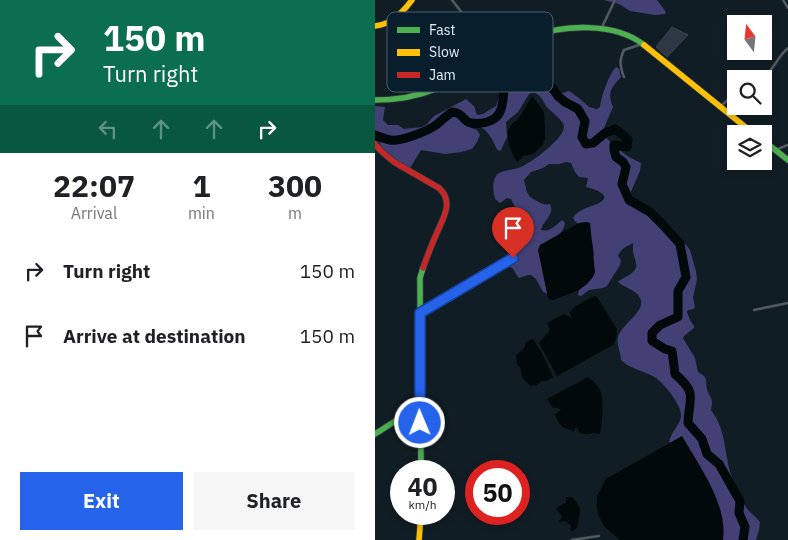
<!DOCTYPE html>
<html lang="en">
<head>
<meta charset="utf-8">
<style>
  body { margin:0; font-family:"IBM Plex Sans",sans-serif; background:#f6f6f6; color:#202124; height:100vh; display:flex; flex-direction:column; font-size:19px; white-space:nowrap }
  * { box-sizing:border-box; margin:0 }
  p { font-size:16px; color:#757577 }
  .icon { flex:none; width:28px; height:28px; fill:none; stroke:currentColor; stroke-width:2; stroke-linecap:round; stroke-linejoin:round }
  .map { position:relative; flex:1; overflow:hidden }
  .drawer { display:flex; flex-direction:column; background:#fff; width:375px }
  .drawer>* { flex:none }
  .top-card { background:#0b6e4f; color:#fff; overflow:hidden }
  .needle { width:32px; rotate:345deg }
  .buttons { position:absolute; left:352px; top:15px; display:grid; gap:10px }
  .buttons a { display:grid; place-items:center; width:45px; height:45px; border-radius:0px; background:#fff; box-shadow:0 2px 8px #0003; font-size:25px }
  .speed { position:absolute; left:15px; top:460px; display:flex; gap:10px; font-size:25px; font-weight:700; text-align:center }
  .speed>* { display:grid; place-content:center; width:65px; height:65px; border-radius:50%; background:#fff; box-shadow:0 2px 8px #0003; line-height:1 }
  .speed small { font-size:12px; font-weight:400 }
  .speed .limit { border:8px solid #d22; background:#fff; color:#111 }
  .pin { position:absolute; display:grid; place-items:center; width:42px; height:42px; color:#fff; margin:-51px -21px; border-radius:50% 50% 50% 0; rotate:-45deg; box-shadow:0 0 5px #0007 }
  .pin .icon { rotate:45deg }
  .me { position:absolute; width:55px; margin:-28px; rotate:359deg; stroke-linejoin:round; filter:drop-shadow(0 0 4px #0008) }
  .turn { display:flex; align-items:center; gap:18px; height:105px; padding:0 20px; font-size:22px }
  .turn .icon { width:65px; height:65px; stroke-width:2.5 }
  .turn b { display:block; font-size:35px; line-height:42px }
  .lanes { display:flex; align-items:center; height:48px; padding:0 20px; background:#0003; justify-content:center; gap:25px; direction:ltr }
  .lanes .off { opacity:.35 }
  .eta { display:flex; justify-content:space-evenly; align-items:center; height:85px; text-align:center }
  .eta b { font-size:30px; font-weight:700; line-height:35px }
  .button { display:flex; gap:10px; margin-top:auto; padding:10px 20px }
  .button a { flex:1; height:58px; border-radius:0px; background:#2563eb; color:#fff; font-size:20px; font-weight:700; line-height:58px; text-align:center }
  .button a+a { background:#f6f6f6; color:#202124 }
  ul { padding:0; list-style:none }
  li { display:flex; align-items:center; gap:15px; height:65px; padding:0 20px }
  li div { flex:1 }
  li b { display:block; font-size:19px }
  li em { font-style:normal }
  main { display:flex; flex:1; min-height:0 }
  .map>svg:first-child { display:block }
  .forest { fill:#434075 }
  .water { fill:#02090a }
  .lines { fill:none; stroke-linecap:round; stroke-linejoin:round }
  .river { stroke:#02090a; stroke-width:9 }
  .building { fill:#2e3844; stroke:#3c434a }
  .lane-casing { stroke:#323a40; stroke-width:3 }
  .fast-casing { stroke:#323a40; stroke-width:7 }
  .slow-casing { stroke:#323a40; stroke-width:7 }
  .jam-casing { stroke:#323a40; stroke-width:7 }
  .lane { stroke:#535d63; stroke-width:2 }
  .fast { stroke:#4caf50; stroke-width:5.5 }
  .slow { stroke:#ffc107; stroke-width:5.5 }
  .jam { stroke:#c62828; stroke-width:5.5 }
  .route-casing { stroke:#184099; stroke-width:12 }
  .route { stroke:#2563eb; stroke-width:9 }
  .key { fill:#091e2c; stroke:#4a5d6a; stroke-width:1 }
  .key-label { font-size:14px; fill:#e2eff9 }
</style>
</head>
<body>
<main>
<section class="drawer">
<div class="top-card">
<div class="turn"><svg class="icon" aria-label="right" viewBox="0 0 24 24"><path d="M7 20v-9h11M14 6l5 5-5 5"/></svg><div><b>150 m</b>Turn right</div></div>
<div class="lanes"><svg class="icon off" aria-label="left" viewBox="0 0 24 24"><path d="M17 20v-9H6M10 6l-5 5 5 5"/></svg><svg class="icon off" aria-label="ahead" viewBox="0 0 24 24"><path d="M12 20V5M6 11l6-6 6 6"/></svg><svg class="icon off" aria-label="ahead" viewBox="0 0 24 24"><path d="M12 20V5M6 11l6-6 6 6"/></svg><svg class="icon" aria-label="right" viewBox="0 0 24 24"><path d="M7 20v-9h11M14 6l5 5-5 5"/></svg></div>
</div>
<div class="eta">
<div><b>22:07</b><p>Arrival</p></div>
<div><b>1</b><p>min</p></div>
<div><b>300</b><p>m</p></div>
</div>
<ul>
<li><svg class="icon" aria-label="right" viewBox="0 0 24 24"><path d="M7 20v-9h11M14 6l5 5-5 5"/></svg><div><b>Turn right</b></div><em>150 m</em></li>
<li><svg class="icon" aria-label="arrive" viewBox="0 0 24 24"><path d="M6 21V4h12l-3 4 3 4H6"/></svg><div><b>Arrive at destination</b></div><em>150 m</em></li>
</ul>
<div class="button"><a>Exit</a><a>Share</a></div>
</section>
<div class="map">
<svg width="413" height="540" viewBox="0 0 413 540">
  <rect width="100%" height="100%" fill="#111d24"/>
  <!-- forest -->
  <path class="forest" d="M229 0H282L291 12 290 14 280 15 255 11 244 4Z
    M144 60C151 71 162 71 171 79 175 82 183 93 186 93 189 93 192 91 194 91L204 98 214 107 222 109 225 107C226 97 234 74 241 67L244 69 246 77C236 88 232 93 238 107L229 128V135C239 147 252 157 266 163L265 171 255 194V198L280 217 295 227 311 245 315 250 321 271 322 279 318 298 320 307 319 309 313 310 312 312 315 320 319 326V328L309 336 308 338 320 358 323 372C334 378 330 379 332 389 335 400 339 396 336 410 353 432 348 455 358 480 361 489 368 504 374 511 378 515 382 518 385 522L384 530 381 540H337L296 443 294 442C296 432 304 426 306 417 308 406 289 384 281 378 270 371 255 369 246 360 246 353 241 343 243 337 247 323 272 311 265 298 261 289 249 288 243 282 247 278 250 278 254 275 266 268 260 262 258 252 258 249 258 246 258 243 253 246 245 249 243 256L246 260 245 265 232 286 228 288 214 290 206 296 203 295C203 289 207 286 210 281 217 269 221 256 217 242 216 238 213 231 209 228 205 224 201 224 198 218 200 214 203 212 207 210 212 207 217 206 222 204 240 196 220 189 211 187L213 178 204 177 200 172 196 163 191 162 184 164H174L168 168 156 172 149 180C152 191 151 196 162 201 167 204 170 205 175 204 180 215 168 220 166 230 175 232 180 226 187 220L190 223C189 233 179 238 171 243L177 296 168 292 161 279 156 275H153L144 278C140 274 140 270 136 267L120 270H118C121 266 125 261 129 259 134 256 138 255 143 251 157 237 143 214 136 199L132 198 125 203 120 199C118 192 117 182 121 176 124 170 140 170 146 167 156 163 190 138 189 126 188 120 175 111 171 106 167 99 163 90 154 94L143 112 131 122 132 137 126 150 124 151 122 149C116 137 112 127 98 125L96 128 102 130 105 135 102 142 97 149 86 152 70 154 46 150 35 168 23 164 6 147 4 140 0 136V106L10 107 8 120 13 125H23L29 129 47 127 52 124 59 116 91 99 99 106 102 115 108 114 121 106C127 89 130 72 144 60Z"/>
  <!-- water -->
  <path class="water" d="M157 96 169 112 170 126V139L167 146 158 154 148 156 142 162C137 154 128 135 136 125 138 123 140 122 142 120 148 113 152 104 157 96Z
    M211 222 215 223 220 272 218 277 212 284 204 290 178 300 173 298 163 250 165 245 204 223Z
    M219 296 222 297 242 329 241 339 238 345 182 376 164 343 175 330 172 323 189 314 196 318 195 312 201 306Z
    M158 339 168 355 178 377 172 381H167L162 385 156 386C150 383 145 376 146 369L142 364 141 355C144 353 147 351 149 348 151 343 152 340 158 339Z
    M213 377C218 381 224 386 226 393 229 403 227 423 225 434L219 433C214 435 209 435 204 432L203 428 201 427 199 431C187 428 185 426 180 415L186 409 182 408H178L172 399Z
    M307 436C324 466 353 504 348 540H245L230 527 223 515 222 507V496L231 479Z
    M191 497H197L201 502 205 509V514L202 528 196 532V526L191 521 183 522 187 518 186 514 182 511V507L191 503Z"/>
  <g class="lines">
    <!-- river -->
    <path class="river" d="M0 135C5 137 10 139 15 140 25 142 53 131 61 125 66 121 71 116 77 112 77 112 84 113 84 114 89 117 90 122 96 123 101 124 108 123 112 122 137 115 122 85 136 71 141 66 152 65 158 64L164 70 183 96 190 102 203 109 210 121 207 137 211 144 218 143 230 133 240 129 247 134 253 140 252 147 239 145V150L241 157 248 162 251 167 247 184 254 200 275 212 288 225 305 244 311 277 303 291V317L285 325 277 333V341L290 349 297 351 300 374C323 394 314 396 313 423L327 439 332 454 344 464 365 501 364 513 370 527 368 540"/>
  </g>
  <!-- building -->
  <path class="building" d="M297 27 313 35 292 57 281 47Z"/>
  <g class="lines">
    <!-- lane casing -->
    <g class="lane-casing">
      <path id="lane" d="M77 0 91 18 115 58
        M408 0 413 8
        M227 27 240 0
        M249 77C245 67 244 60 249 50L267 44
        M386 79C398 72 402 57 413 48
        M347 105 361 93
        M403 149 413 145
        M379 310 413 303
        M47 312 138 258
        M197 540 224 536"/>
    </g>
    <!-- fast casing -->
    <g class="fast-casing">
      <path id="fast" d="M0 100C21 100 41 97 60 89 82 81 101 69 121 57 132 50 143 42 154 38 187 24 240 22 269 45
        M389 141 413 160
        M0 434 33 413 45 407
        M46 471 45 278 48 268"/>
    </g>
    <!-- slow casing -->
    <g class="slow-casing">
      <path id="slow" d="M0 26C17 24 27 13 37 0
        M269 45 379 134
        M44 540 46 514"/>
    </g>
    <!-- jam casing -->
    <g class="jam-casing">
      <path id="jam" d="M0 144 6 151 19 162 64 188C80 202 67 220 61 235 56 246 52 257 48 268"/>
    </g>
    <!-- lane -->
    <use href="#lane" class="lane"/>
    <!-- fast -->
    <use href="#fast" class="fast"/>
    <!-- slow -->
    <use href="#slow" class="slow"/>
    <!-- jam -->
    <use href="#jam" class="jam"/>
  </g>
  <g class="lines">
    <!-- route casing -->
    <g class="route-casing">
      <path id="route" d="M45 423V313L138 258"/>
    </g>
    <!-- route -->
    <use href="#route" class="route"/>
  </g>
  <!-- legend -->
  <rect x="12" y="12" width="166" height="80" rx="8" class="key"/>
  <rect x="22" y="27" width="23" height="6" fill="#4caf50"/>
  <rect x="22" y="49" width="23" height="7" fill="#ffc107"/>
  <rect x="22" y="72" width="23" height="6" fill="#c62828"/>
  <g class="key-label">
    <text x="54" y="35">Fast</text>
    <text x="54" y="57">Slow</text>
    <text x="54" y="80">Jam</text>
  </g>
</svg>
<div class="buttons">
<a><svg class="needle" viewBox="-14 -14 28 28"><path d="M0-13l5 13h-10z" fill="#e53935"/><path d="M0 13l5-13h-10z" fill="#757577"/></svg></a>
<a><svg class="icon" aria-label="search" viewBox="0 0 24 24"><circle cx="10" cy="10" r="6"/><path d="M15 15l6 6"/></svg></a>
<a><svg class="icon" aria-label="layers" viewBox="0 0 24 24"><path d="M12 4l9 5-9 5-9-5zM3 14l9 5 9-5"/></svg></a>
</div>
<div class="speed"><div>40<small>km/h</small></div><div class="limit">50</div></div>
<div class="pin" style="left:138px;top:258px;background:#d93025"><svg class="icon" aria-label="arrive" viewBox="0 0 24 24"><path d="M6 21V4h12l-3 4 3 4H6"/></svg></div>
<svg class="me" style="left:45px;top:423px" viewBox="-20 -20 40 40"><circle r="17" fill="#2563eb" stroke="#fff" stroke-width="3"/><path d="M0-11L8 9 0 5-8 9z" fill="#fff"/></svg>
</div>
</main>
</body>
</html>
